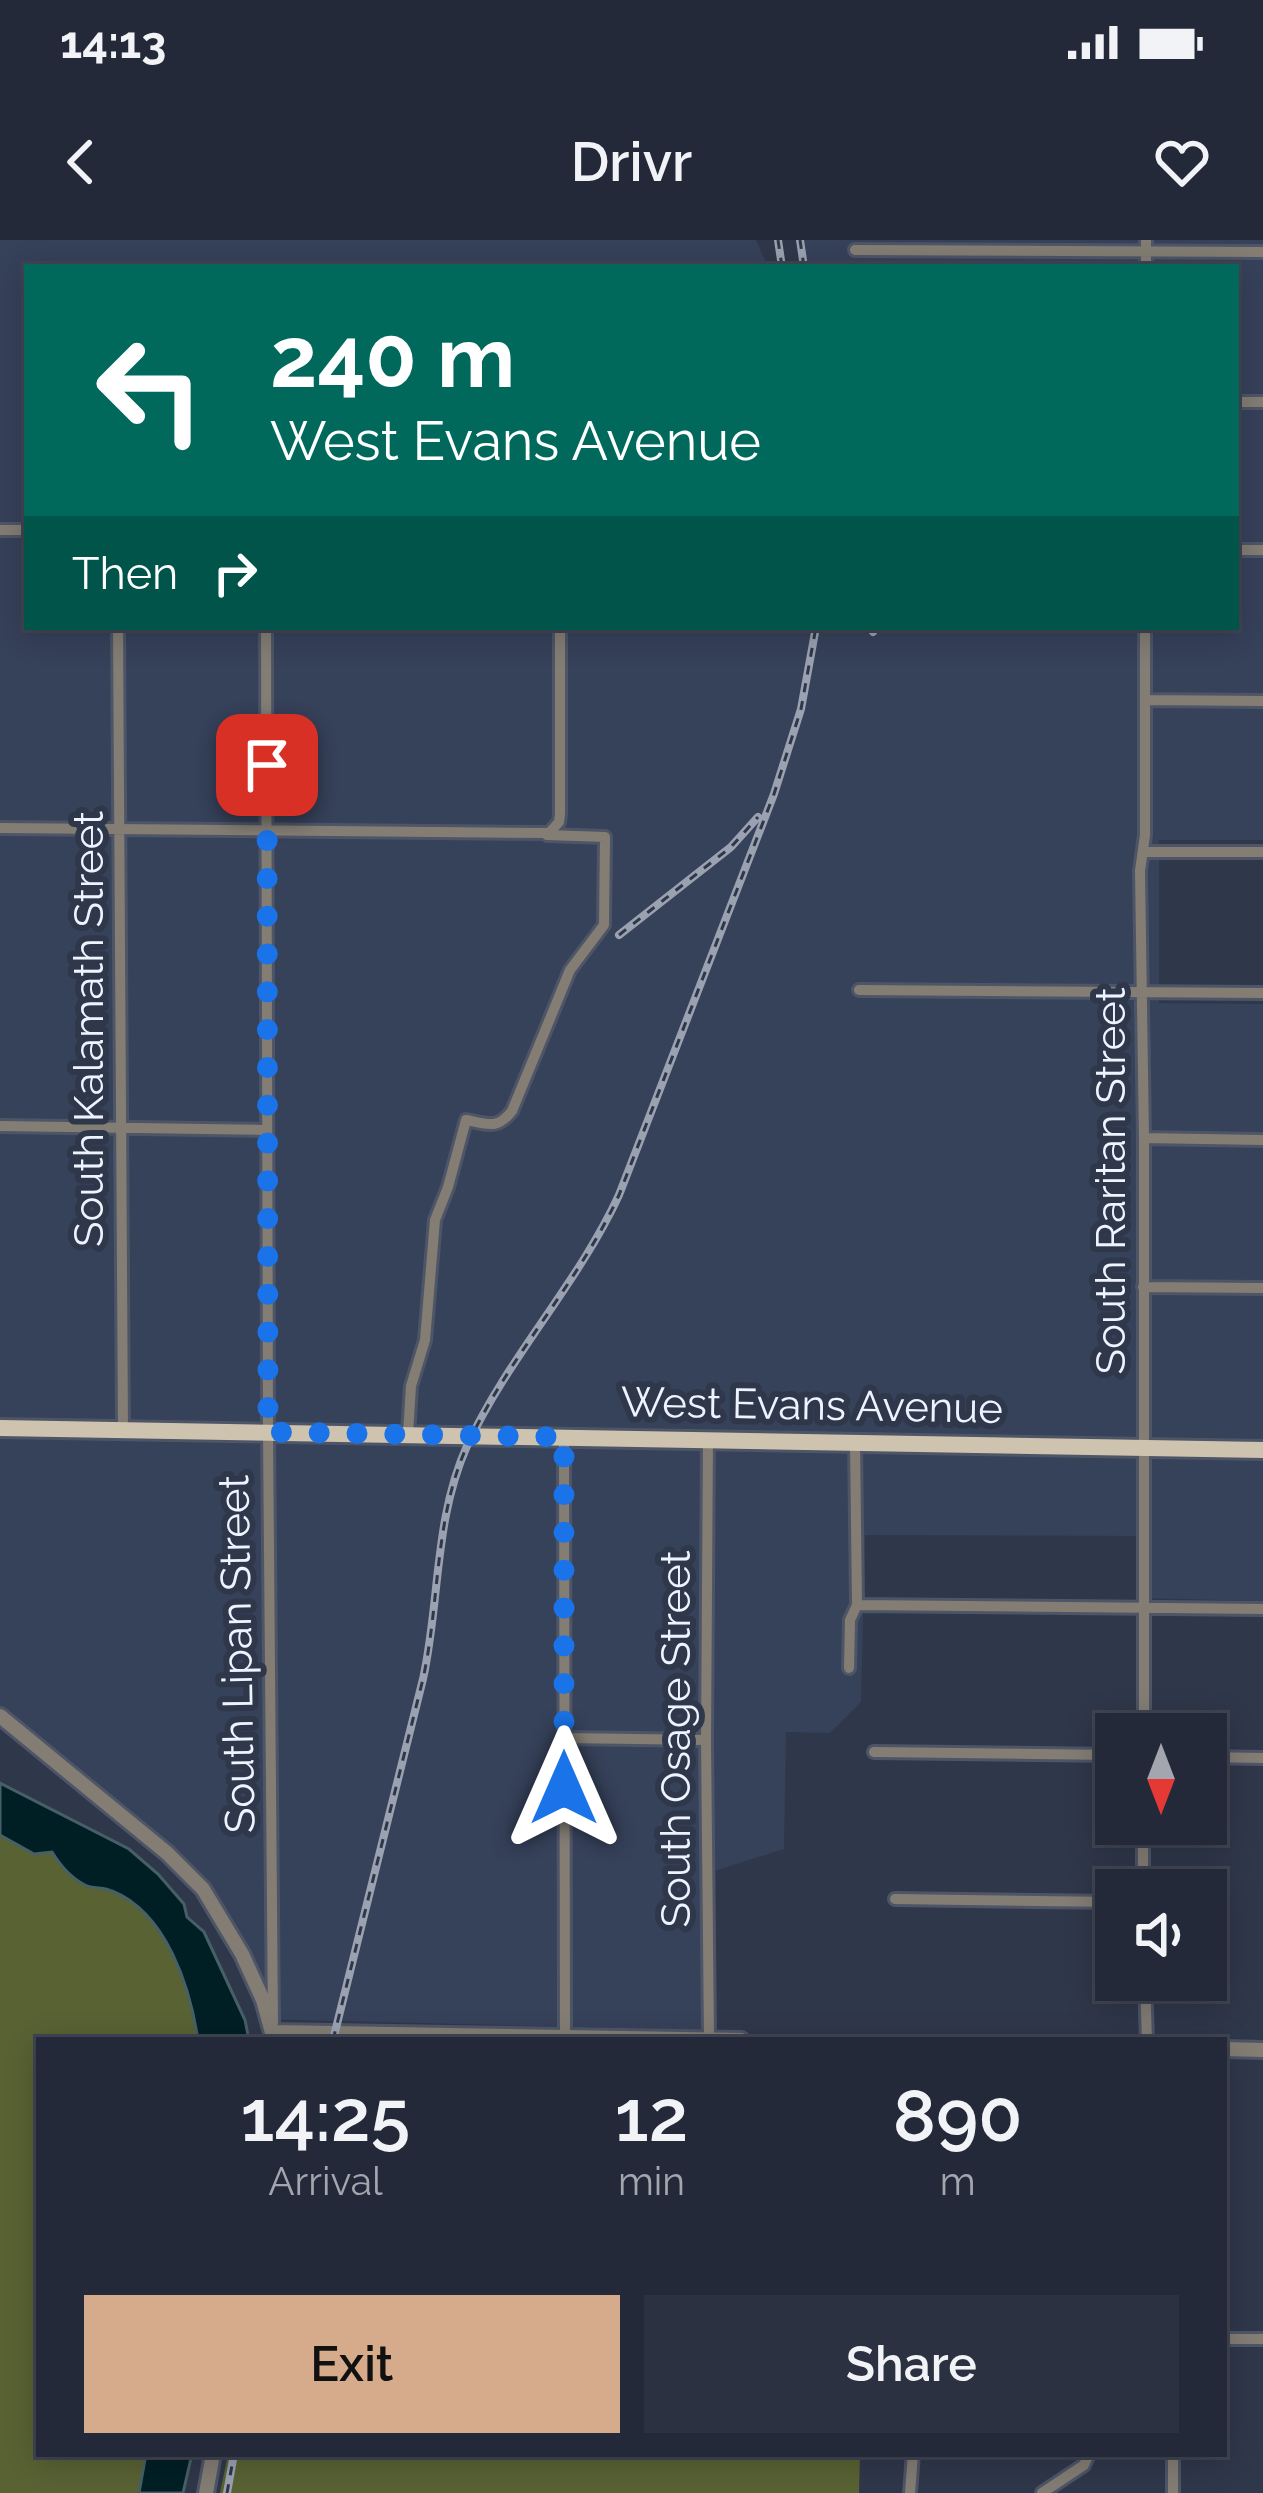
<!DOCTYPE html>
<html lang="en">
<head>
<meta charset="utf-8">
<style>
  body { margin:0; font-family:Raleway,sans-serif; background:#2b3140; color:#f1f3f6; height:100vh; display:flex; flex-direction:column; font-size:45px; white-space:nowrap }
  * { box-sizing:border-box; margin:0 }
  p { font-size:39px; color:#a3a6ae }
  .icon { flex:none; width:66px; height:66px; fill:none; stroke:currentColor; stroke-width:2; stroke-linecap:round; stroke-linejoin:round }
  .map { position:relative; flex:1; overflow:hidden }
  .side { position:absolute; left:36px; top:1797px; width:1191px; height:420px; display:flex; flex-direction:column; background:#232938; border-radius:0px; box-shadow:0 6px 30px #0003,0 0 0 3px #404553 }
  .side>* { flex:none }
  .hud { position:absolute; left:24px; top:24px; width:1215px; height:366px; border-radius:0px; box-shadow:0 6px 30px #0003,0 0 0 3px #404553; background:#00695c; color:#fff; overflow:hidden }
  .needle { width:78px; rotate:180deg }
  .tools { position:absolute; left:1095px; top:1473px; display:grid; gap:24px }
  .tools a { display:grid; place-items:center; width:132px; height:132px; border-radius:0px; background:#232938; box-shadow:0 6px 30px #0003,0 0 0 3px #404553; font-size:60px }
  .pin { position:absolute; display:grid; place-items:center; width:102px; height:102px; color:#fff; margin:-51px; border-radius:24px; box-shadow:0 6px 18px #0006 }
  .me { position:absolute; width:132px; margin:-66px; rotate:0deg; stroke-linejoin:round; filter:drop-shadow(0 0 9px #0008) }
  .turn { display:flex; align-items:center; gap:42px; height:252px; padding:0 48px; font-size:54px }
  .turn .icon { width:156px; height:156px; stroke-width:2.5 }
  .turn b { display:block; font-size:84px; line-height:102px }
  .then { display:flex; align-items:center; height:114px; padding:0 48px; background:#0003; gap:24px; font-size:45px }
  .eta { display:flex; justify-content:space-evenly; align-items:center; height:204px; text-align:center }
  .eta b { font-size:72px; font-weight:600; line-height:84px }
  .primary-button { display:flex; gap:24px; margin-top:auto; padding:24px 48px }
  .primary-button a { flex:1; height:138px; border-radius:0px; background:#d6ab8b; color:#111; font-size:48px; font-weight:600; line-height:138px; text-align:center }
  .primary-button a+a { background:#2b3140; color:#f1f3f6 }
  .status { display:flex; justify-content:space-between; align-items:center; height:84px; padding:0 60px; background:#232938; direction:ltr }
  .status svg { height:33px; fill:currentColor }
  header { display:flex; justify-content:space-between; align-items:center; height:156px; padding:0 48px; background:#232938; font-size:54px; font-weight:600 }
  .map>svg:first-child { display:block }
  .built { fill:#36415a }
  .green { fill:#586233 }
  .water { fill:#001f25; stroke:#475f66; stroke-width:3 }
  .lines { fill:none; stroke-linecap:round; stroke-linejoin:round }
  .minor-casing { stroke:#4d5567; stroke-width:16 }
  .tertiary-casing { stroke:#4d5567; stroke-width:20 }
  .primary-casing { stroke:#4d5567; stroke-width:22 }
  .minor { stroke:#837d74; stroke-width:10 }
  .tertiary { stroke:#837d74; stroke-width:14 }
  .primary { stroke:#cec3ae; stroke-width:16 }
  .rail-casing { stroke:#9aa1b0; stroke-width:8 }
  .rail { stroke:#2f374a; stroke-width:3; stroke-dasharray:9; stroke-linecap:butt }
  .route { stroke:#1a73e8; stroke-width:21; stroke-dasharray:0 37.8 }
  .labels { text-anchor:middle; dominant-baseline:central; stroke-width:12; stroke-linejoin:round; paint-order:stroke }
  .street-label { font-size:42px; fill:#edf3ff; stroke:#2f374a }
</style>
</head>
<body>
<div class="status"><b>14:13</b><svg viewBox="0 0 49 12"><path d="M0 12V9h3v3zM5 12V6h3v6zM10 12V3h3v9zM15 12V0h3v12zM26 1h20v11H26zM47 4h2v5h-2z"/></svg></div>
<header><svg class="icon" aria-label="back" viewBox="0 0 24 24"><path d="M15 5l-7 7 7 7"/></svg>Drivr<svg class="icon" aria-label="heart" viewBox="0 0 24 24"><path d="M12 20l-8-8c-3-5 5-10 8-4 3-6 11-1 8 4z"/></svg></header>
<div class="map">
<svg width="1263" height="2253" viewBox="0 0 1263 2253">
  <rect width="100%" height="100%" fill="#2f374a"/>
  <!-- built -->
  <path class="built" d="M0 0H756L768 27H27V387H1236V27H807L803 0H1263V600H1159V763L1263 764V1361L1138 1358 1136 1296 865 1295 861 1462 830 1493 786 1492 784 1609 702 1635 703 1790 259 1779 236 1714 195 1654 158 1613 0 1485Z"/>
  <!-- green -->
  <path class="green" d="M0 1595 34 1613 52 1612C62 1622 73 1638 85 1645 93 1649 105 1647 113 1651 167 1673 190 1748 198 1800H39V2214H146L139 2253H0Z
    M228 2214H860L859 2253H220Z"/>
  <!-- water -->
  <path class="water" d="M0 1543 129 1609 158 1634 184 1664 187 1677 204 1692 245 1780 249 1800H198C190 1748 167 1673 112 1651 104 1647 93 1649 85 1645 71 1638 60 1625 52 1612L34 1614 0 1595Z
    M146 2214H192L183 2253H139Z"/>
  <g class="lines">
    <!-- minor casing -->
    <g class="minor-casing">
      <path id="minor" d="M855 10 1263 12
        M1146 27V0
        M1236 162H1263
        M0 290H27
        M1236 310H1263
        M118 387 123 1190
        M266 387 268 1192 273 1783
        M1145 460 1263 461
        M0 588 549 593 559 582 560 574V387
        M1143 612H1263
        M859 750 1263 753
        M0 886 267 890
        M1144 898 1263 900
        M1143 1047 1263 1048
        M408 1194 411 1146 425 1100 435 980 448 947 466 880C488 884 497 890 512 871L570 730 604 685 605 597 547 595
        M564 1197 565 1798
        M708 1198 706 1500 709 1799
        M857 1365 1263 1369
        M849 1428 850 1380 857 1365 855 1201
        M1144 1494V898L1140 631 1145 595V387
        M564 1498 706 1500
        M874 1512 1116 1515
        M1206 1517 1263 1518
        M1143 1650V1584
        M895 1659 1116 1662
        M1145 1740 1147 1800
        M1224 2099H1263
        M1173 2214V2253
        M910 2253 913 2214
        M1042 2253 1084 2225 1089 2214"/>
    </g>
    <!-- tertiary casing -->
    <g class="tertiary-casing">
      <path id="tertiary" d="M0 1476 167 1613 203 1649 242 1714 263 1760 274 1800
        M273 1792 741 1800
        M1224 1809 1263 1810
        M206 2253 213 2214"/>
    </g>
    <!-- primary casing -->
    <g class="primary-casing">
      <path id="primary" d="M0 1188 1263 1210"/>
    </g>
    <!-- minor -->
    <use href="#minor" class="minor"/>
    <!-- tertiary -->
    <use href="#tertiary" class="tertiary"/>
    <!-- primary -->
    <use href="#primary" class="primary"/>
    <!-- rail casing -->
    <g class="rail-casing">
      <path id="rail" d="M778 0 782 27
        M800 0 804 27
        M870 387 873 392
        M619 695 731 607 758 577
        M333 1800 423 1439C440 1362 434 1279 467 1206 508 1117 578 1044 619 955L774 554 801 469 816 387
        M227 2253 234 2214"/>
    </g>
    <!-- rail -->
    <use href="#rail" class="rail"/>
  </g>
  <g class="lines">
    <!-- route -->
    <path class="route" d="M267 525 268 1192 564 1197V1548"/>
  </g>
  <g class="labels">
    <!-- street labels -->
    <g class="street-label">
      <text transform="translate(88 789) rotate(-90)">South Kalamath Street</text>
      <text transform="translate(1110 941) rotate(-90)">South Raritan Street</text>
      <text transform="translate(812 1165) rotate(1)">West Evans Avenue</text>
      <text transform="translate(237 1414) rotate(-91)">South Lipan Street</text>
      <text transform="translate(675 1499) rotate(-90)">South Osage Street</text>
    </g>
  </g>
</svg>
<div class="tools">
<a><svg class="needle" viewBox="-14 -14 28 28"><path d="M0-13l5 13h-10z" fill="#e53935"/><path d="M0 13l5-13h-10z" fill="#a3a6ae"/></svg></a>
<a><svg class="icon" aria-label="sound" viewBox="0 0 24 24"><path d="M4 9h4l5-4v14l-5-4H4zM17 9q2 3 0 6"/></svg></a>
</div>
<div class="pin" style="left:267px;top:525px;background:#d93025"><svg class="icon" aria-label="arrive" viewBox="0 0 24 24"><path d="M6 21V4h12l-3 4 3 4H6"/></svg></div>
<svg class="me" style="left:564px;top:1548px" viewBox="-20 -20 40 40"><path d="M0-17L14 15 0 8-14 15z" fill="#1a73e8" stroke="#fff" stroke-width="4"/></svg>
<div class="hud">
<div class="turn"><svg class="icon" aria-label="left" viewBox="0 0 24 24"><path d="M17 20v-9H6M10 6l-5 5 5 5"/></svg><div><b>240 m</b>West Evans Avenue</div></div>
<div class="then">Then<svg class="icon" aria-label="right" viewBox="0 0 24 24"><path d="M7 20v-9h11M14 6l5 5-5 5"/></svg></div>
</div>
<section class="side">
<div class="eta">
<div><b>14:25</b><p>Arrival</p></div>
<div><b>12</b><p>min</p></div>
<div><b>890</b><p>m</p></div>
</div>
<div class="primary-button"><a>Exit</a><a>Share</a></div>
</section>
</div>
</body>
</html>
